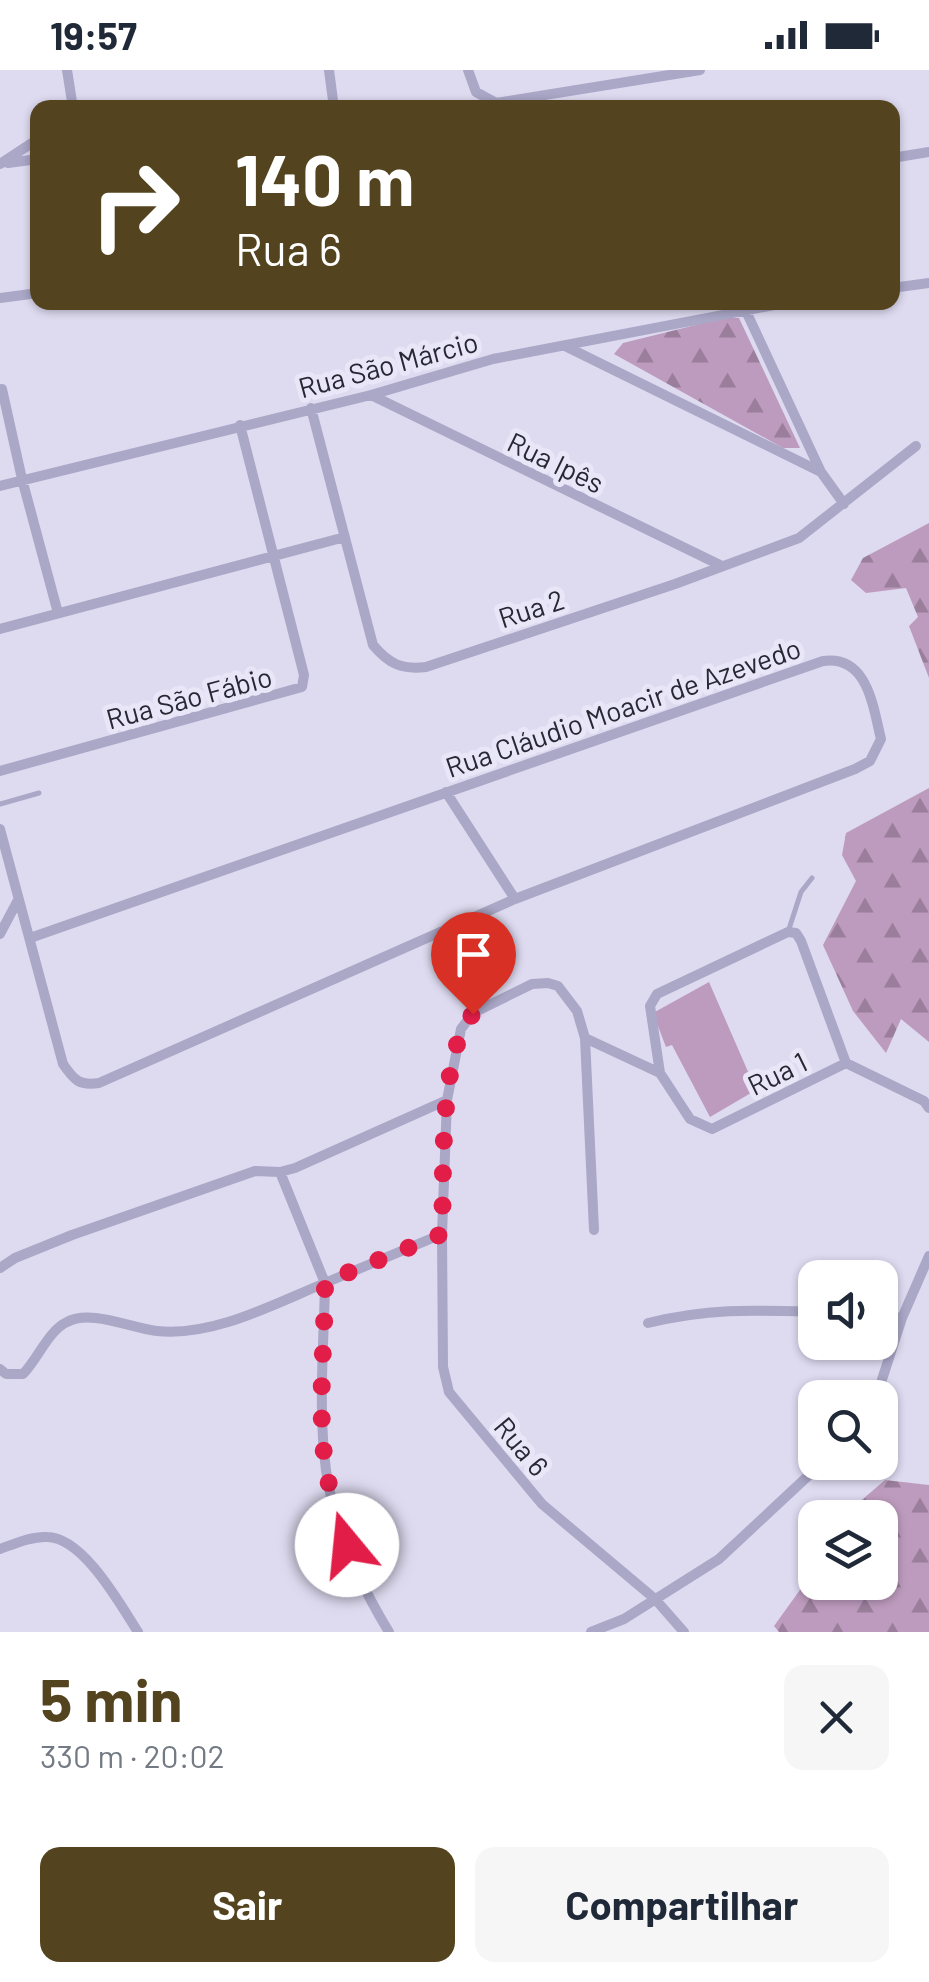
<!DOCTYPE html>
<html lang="pt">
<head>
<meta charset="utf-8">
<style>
  body { margin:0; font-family:Barlow,sans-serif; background:#f6f6f7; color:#1f2937; height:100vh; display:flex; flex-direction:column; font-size:38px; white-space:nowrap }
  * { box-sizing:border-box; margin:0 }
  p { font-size:32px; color:#747a83 }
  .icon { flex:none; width:55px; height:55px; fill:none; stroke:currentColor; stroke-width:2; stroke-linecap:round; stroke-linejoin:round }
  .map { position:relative; height:1562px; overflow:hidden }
  .sheet { display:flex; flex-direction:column; background:#fff; flex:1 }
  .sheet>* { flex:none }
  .guide { position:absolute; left:30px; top:30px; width:870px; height:210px; border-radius:20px; box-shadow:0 2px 8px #0004; background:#53441f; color:#fff; overflow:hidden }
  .tools { position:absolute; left:798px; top:1190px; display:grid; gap:20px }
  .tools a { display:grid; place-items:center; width:100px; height:100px; border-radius:20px; background:#fff; box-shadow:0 2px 8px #0004; font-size:50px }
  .pin { position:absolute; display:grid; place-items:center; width:85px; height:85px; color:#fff; margin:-102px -42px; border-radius:50% 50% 50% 0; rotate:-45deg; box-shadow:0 0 10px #0007 }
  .pin .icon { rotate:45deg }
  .me { position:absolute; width:110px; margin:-55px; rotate:343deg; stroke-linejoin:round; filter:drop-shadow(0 0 8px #0008) }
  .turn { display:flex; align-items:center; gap:35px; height:210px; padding:0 40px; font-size:45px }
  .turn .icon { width:130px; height:130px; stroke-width:2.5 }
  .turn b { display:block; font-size:70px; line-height:85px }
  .round { display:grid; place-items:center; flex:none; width:105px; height:105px; border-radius:20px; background:#f6f6f7 }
  .overview { display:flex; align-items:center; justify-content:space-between; height:170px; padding:0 40px }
  h1 { font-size:60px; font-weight:700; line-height:75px; color:#53441f }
  .action { display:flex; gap:20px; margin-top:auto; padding:20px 40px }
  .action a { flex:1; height:115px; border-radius:20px; background:#53441f; color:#fff; font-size:40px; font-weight:700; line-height:115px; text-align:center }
  .action a+a { background:#f6f6f7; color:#1f2937 }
  .status { display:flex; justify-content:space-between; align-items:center; height:70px; padding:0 50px; background:#fff; direction:ltr }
  .status svg { height:28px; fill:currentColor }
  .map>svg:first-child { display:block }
  .forest { fill:url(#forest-firs) }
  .park { fill:#bd9bbe }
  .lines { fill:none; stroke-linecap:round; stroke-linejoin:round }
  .service { stroke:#aaa7c7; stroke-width:5 }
  .minor { stroke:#aaa7c7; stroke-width:10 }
  .route { stroke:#e11d48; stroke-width:18; stroke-dasharray:0 32.4 }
  .labels { text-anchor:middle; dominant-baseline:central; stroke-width:10; stroke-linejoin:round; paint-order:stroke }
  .street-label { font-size:28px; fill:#272834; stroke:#e9e6f8 }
</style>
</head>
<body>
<div class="status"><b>19:57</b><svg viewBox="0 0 49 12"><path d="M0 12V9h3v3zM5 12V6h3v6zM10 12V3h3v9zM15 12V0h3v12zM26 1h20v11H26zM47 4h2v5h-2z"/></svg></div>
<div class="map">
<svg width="929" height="1562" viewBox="0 0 929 1562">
  <defs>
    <pattern id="forest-firs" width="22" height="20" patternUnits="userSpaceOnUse" patternTransform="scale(2.5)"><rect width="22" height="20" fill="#bd9bbe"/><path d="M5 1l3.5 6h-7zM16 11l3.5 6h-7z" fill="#9a7e9b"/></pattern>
  </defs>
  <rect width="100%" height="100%" fill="#dedaf0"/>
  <!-- forest -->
  <path class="forest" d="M724 248H739L800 378H783L614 284 623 273Z
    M929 453V608L909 556 918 547 906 518 866 523 851 510 863 488Z
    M929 718V972L901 949 886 983 853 941 823 875 856 811 842 785 846 763Z
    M885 1410 929 1415V1562H779L774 1556 815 1499V1512H880V1448L842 1447Z"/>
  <!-- park -->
  <path class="park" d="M709 912 756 1020 710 1047 672 975 666 977 653 943Z"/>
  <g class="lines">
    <!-- service -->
    <path class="service" d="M0 734 39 723
      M788 862 801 822 812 808"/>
    <!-- minor -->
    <path class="minor" d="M67 0 73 38
      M329 0 334 38
      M468 0 476 22 496 33 700 0
      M892 88 929 82
      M8 93 38 89
      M0 94 38 69
      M892 218 929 213
      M0 228 38 223
      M745 239 821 402 844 434
      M567 277 821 402
      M2 319 22 409 58 543
      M371 325 722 496
      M311 338 373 575C389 594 402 600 426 597L675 514 799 468 916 376
      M0 416 371 325 493 289 790 232
      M0 559 345 467
      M0 701 302 617 304 605 240 355
      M446 722 515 829
      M0 759 63 994C74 1010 79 1016 99 1013L515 829 855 699 870 691 881 669C873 637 868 585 823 591L30 868
      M0 864 18 830
      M585 968 594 1160
      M660 1003 690 1049 712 1059 846 993 924 1031 929 1038
      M0 1198 15 1188 72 1165 255 1101 280 1102 295 1098 447 1030
      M880 1246 902 1248
      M648 1253C710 1238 752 1240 815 1242
      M0 1299 6 1304H23C37 1290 49 1260 67 1252 91 1239 130 1258 157 1261 213 1267 274 1234 325 1213L280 1102
      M876 1328 902 1248 929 1186
      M0 1479C14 1474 32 1466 47 1467 83 1467 120 1534 138 1562
      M389 1562C356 1508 329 1446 324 1382 319 1326 324 1269 325 1213L442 1164
      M591 1562 624 1549 719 1489 823 1392
      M684 1562 655 1529 542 1434 449 1322 443 1297 442 1164 447 1030 461 959 473 943 532 914 548 913 558 916 577 941 585 968 660 1003 650 936 657 924 788 862 796 863 801 871 846 993"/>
  </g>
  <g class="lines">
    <!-- route -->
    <path class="route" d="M347 1475C337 1445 327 1415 324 1384 318 1327 325 1270 325 1212L442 1164C444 1111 438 981 473 944"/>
  </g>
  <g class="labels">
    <!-- street labels -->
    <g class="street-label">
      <text transform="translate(388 294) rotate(-15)">Rua São Márcio</text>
      <text transform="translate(556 392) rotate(26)">Rua Ipês</text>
      <text transform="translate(531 538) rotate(-18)">Rua 2</text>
      <text transform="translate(189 627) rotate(-15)">Rua São Fábio</text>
      <text transform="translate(623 637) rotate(-19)">Rua Cláudio Moacir de Azevedo</text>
      <text transform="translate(777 1003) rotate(-26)">Rua 1</text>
      <text transform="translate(522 1376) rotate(50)">Rua 6</text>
    </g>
  </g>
</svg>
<div class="tools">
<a><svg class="icon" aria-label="sound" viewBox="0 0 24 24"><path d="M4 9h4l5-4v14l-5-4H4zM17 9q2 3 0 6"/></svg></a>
<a><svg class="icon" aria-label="search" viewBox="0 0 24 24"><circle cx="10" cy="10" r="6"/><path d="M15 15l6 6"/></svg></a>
<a><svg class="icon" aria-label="layers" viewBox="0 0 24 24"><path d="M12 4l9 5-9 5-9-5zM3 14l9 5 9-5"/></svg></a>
</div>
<div class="pin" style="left:473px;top:944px;background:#d93025"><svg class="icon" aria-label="arrive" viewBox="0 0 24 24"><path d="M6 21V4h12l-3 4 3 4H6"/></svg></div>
<svg class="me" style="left:347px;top:1475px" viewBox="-20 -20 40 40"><circle r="19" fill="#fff"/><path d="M0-13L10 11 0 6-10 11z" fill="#e11d48"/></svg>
<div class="guide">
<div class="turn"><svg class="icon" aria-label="right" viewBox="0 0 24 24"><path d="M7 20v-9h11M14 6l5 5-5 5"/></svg><div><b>140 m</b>Rua 6</div></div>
</div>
</div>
<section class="sheet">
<div class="overview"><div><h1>5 min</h1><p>330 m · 20:02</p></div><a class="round"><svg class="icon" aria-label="close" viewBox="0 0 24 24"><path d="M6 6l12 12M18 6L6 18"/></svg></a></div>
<div class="action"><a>Sair</a><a>Compartilhar</a></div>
</section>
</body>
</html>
